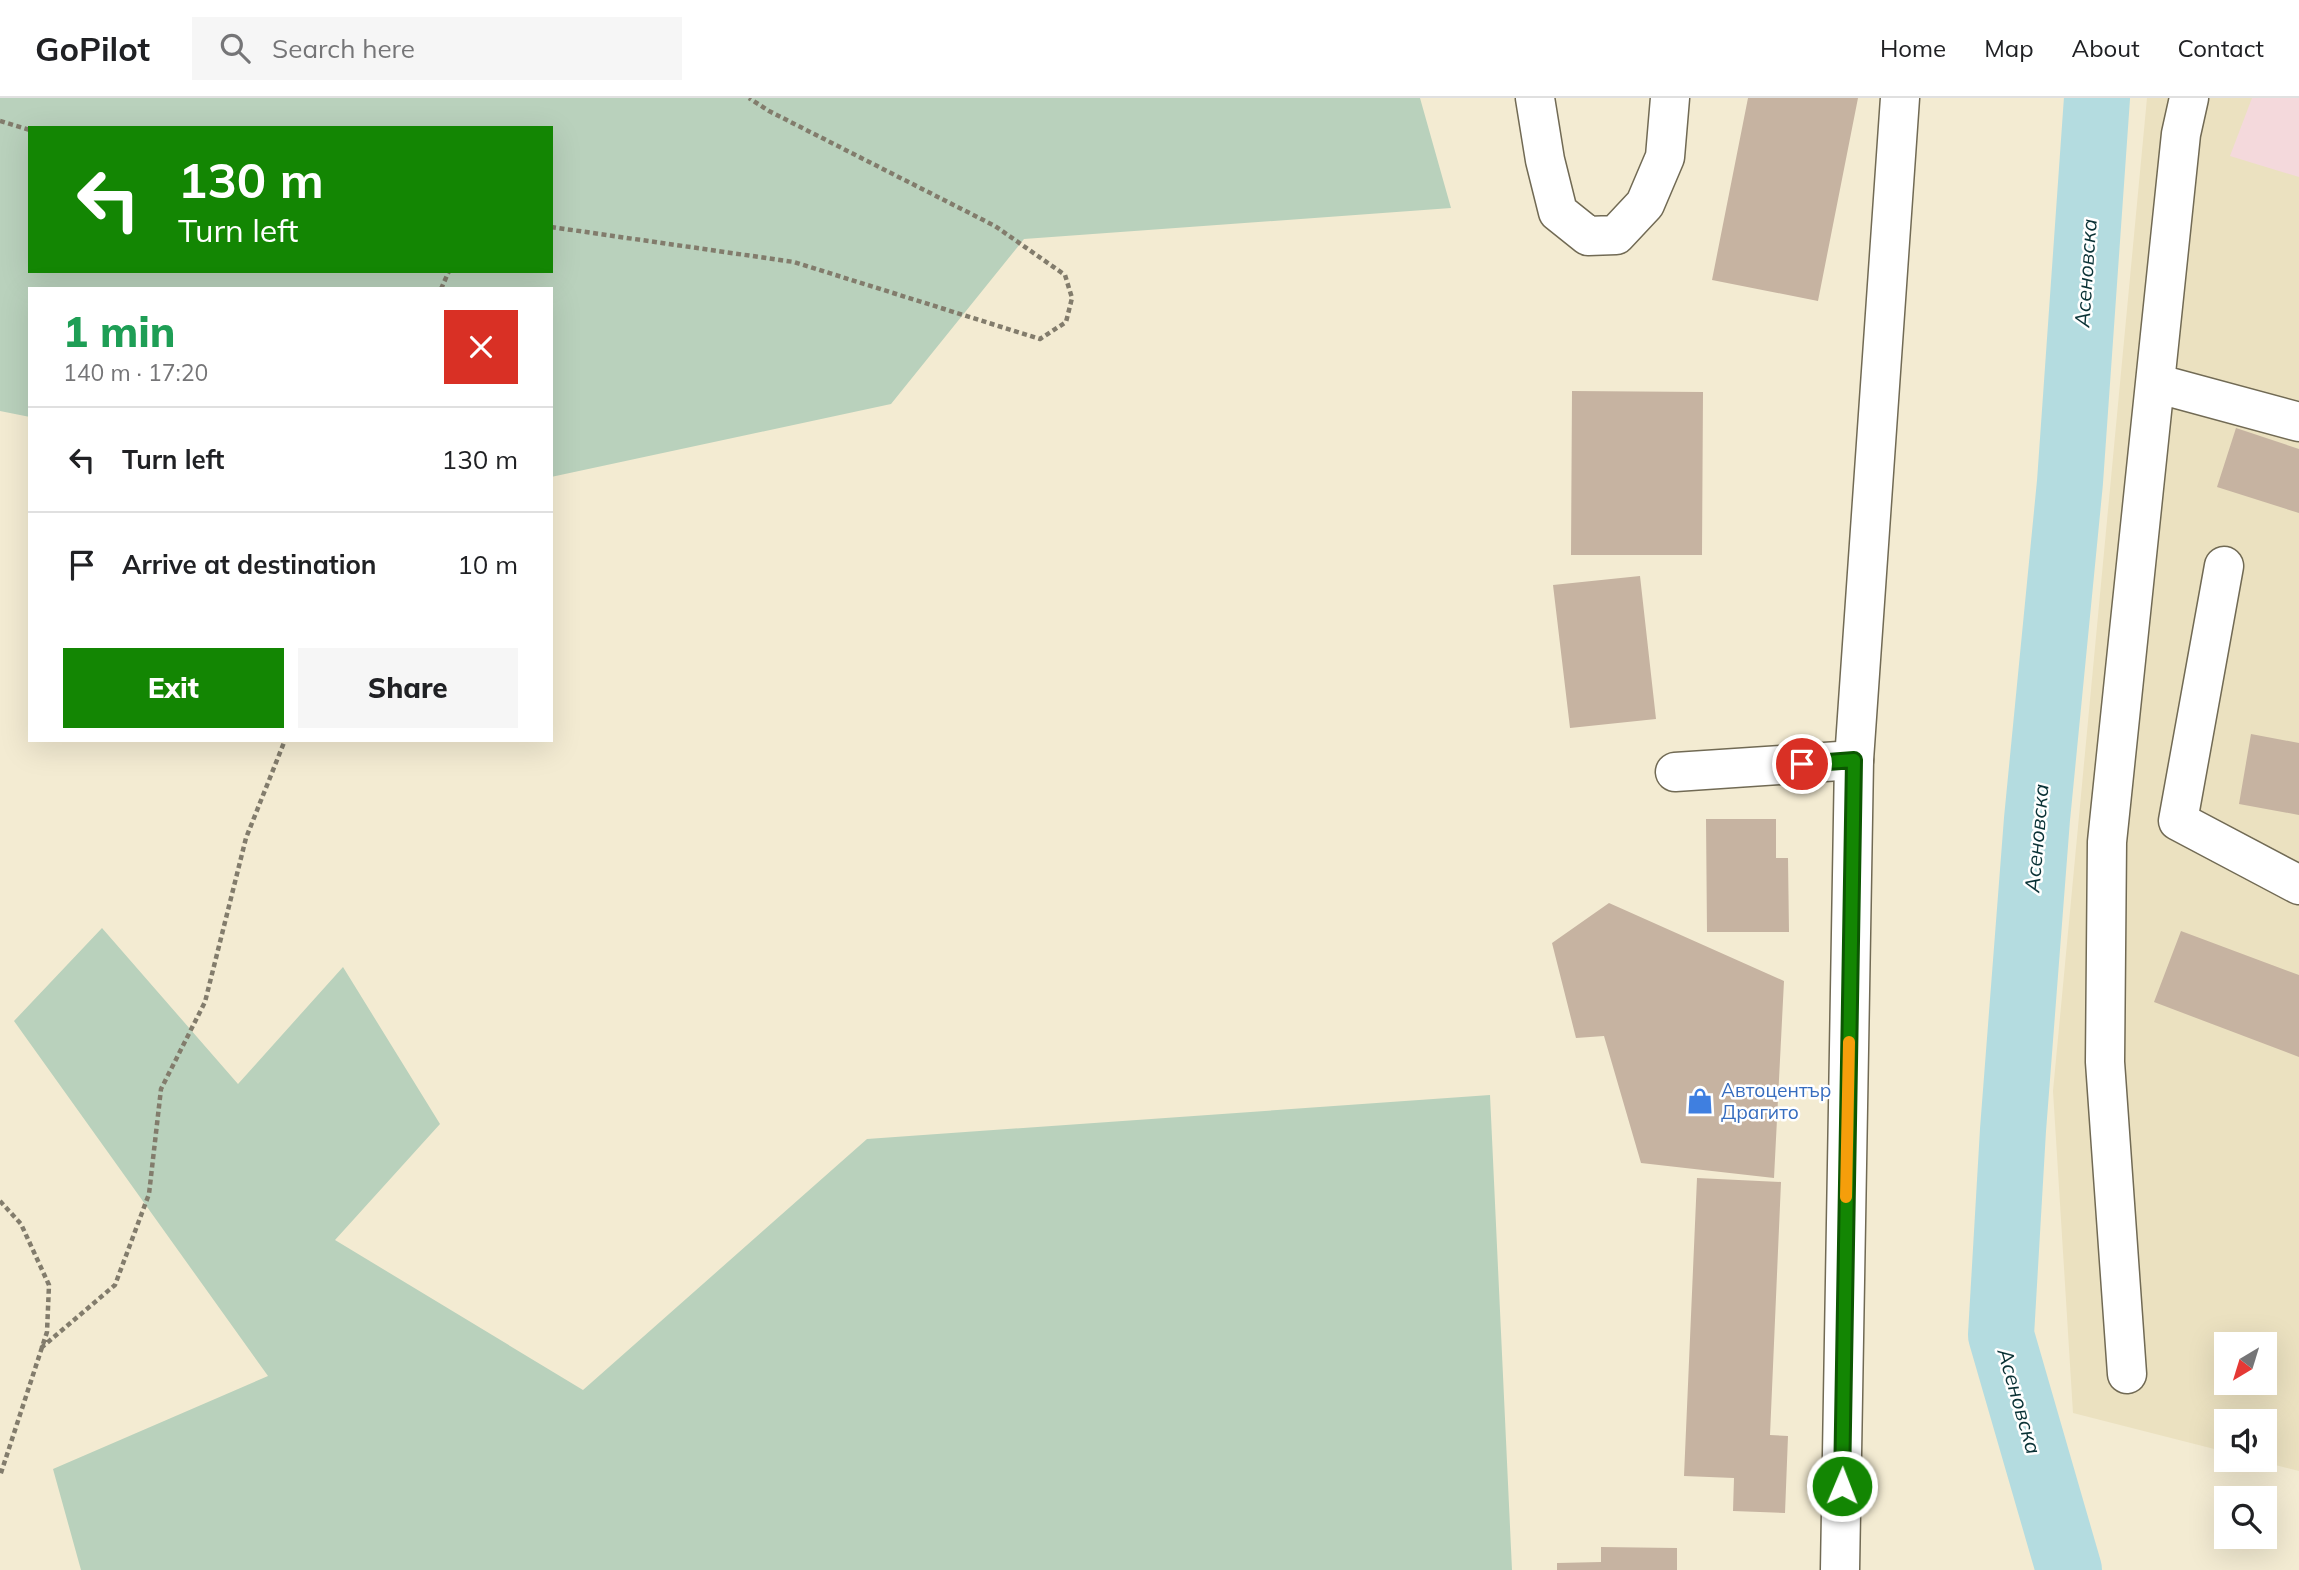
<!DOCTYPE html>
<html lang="en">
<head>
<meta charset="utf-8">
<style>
  body { margin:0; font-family:Mulish,sans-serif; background:#f6f6f6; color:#202124; height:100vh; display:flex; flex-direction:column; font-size:26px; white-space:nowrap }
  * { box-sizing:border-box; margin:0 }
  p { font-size:23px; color:#757577 }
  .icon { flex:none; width:38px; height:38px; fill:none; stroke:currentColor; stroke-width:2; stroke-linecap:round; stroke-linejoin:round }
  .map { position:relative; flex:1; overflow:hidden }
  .details { position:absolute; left:28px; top:189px; width:525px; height:455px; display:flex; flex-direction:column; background:#fff; border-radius:0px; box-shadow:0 7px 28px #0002 }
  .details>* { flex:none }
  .guide { position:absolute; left:28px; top:28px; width:525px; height:147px; border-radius:0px; box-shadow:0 7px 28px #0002; background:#138603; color:#fff; overflow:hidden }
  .needle { width:46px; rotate:218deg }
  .fabs { position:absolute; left:2214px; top:1234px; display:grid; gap:14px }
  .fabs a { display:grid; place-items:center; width:63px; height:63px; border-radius:0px; background:#fff; box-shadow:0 7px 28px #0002; font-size:35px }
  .pin { position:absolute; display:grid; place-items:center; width:60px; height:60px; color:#fff; margin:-30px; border:4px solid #fff; border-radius:50%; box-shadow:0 2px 7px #0007 }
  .me { position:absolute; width:77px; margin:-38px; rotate:1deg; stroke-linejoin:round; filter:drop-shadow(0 0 5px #0008) }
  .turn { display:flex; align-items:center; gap:24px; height:147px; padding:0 35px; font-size:32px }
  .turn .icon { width:91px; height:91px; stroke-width:2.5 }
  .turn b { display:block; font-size:49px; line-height:60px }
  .round { display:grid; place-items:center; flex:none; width:74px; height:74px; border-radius:0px; background:#f6f6f6 }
  .head { display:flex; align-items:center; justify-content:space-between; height:119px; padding:0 35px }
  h1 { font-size:42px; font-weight:800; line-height:52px; color:#1e9e55 }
  .button { display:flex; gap:14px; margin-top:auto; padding:14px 35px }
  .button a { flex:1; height:80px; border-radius:0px; background:#138603; color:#fff; font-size:28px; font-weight:800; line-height:80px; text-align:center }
  .button a+a { background:#f6f6f6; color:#202124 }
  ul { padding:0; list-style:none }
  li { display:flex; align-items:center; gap:21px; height:105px; padding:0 35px; border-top:2px solid #e0e0e0 }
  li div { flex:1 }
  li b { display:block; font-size:26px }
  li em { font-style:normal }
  header { display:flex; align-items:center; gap:42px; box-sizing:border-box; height:98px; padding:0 35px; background:#fff; border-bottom:2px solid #e0e0e0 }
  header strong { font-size:33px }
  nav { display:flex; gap:38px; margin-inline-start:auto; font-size:24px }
  .search { width:490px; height:63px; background:#f6f6f6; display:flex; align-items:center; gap:18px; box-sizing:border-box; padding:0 24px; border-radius:0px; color:#757577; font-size:26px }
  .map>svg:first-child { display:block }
  .built { fill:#ebe1c0; fill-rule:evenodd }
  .industrial { fill:#f4d9dc }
  .green { fill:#b9d1bc; fill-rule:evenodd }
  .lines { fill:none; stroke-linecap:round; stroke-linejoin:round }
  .river { stroke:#b4dce0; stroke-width:66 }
  .building { fill:#c6b3a1 }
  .minor-casing { stroke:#716a54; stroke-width:41 }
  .major-casing { stroke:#716a54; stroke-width:41 }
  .path { stroke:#827c6c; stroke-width:4.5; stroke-dasharray:5 3.5; stroke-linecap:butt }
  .minor { stroke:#fff; stroke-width:38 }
  .major { stroke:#fff; stroke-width:38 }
  .route-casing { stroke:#0c5702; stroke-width:18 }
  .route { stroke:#138603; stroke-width:12 }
  .slow { stroke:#f59e0b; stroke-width:12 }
  .labels { text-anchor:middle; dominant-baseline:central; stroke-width:5; stroke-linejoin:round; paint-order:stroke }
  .shop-label { font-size:19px; fill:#366cbe; stroke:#fff; text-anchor:start }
  .water-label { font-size:21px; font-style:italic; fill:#0a3236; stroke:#fff }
</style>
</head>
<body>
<header>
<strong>GoPilot</strong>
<div class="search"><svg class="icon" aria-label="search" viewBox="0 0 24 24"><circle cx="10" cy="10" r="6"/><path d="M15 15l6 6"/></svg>Search here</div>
<nav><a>Home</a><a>Map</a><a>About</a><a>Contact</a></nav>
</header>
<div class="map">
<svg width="2299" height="1472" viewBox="0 0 2299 1472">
  <rect width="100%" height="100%" fill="#f3ebd2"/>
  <!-- built -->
  <path class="built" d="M2147 0H2299V1373L2255 1362H2264V1323H2226V1354L2073 1315 2053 993ZM2226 1246H2264V1284H2226Z"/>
  <!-- industrial -->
  <path class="industrial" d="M2252 0H2299V79L2230 58Z"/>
  <!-- green -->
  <path class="green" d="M0 0H1420L1451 110 1024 141 891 306 551 379V191H30V319L0 313ZM30 30H551V173H30Z
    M102 830 238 986 343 869 440 1026 335 1142 583 1292 867 1041 1490 997 1512 1472H81L53 1371 268 1278 14 923Z"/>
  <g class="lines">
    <!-- river -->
    <path class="river" d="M2069 1472 2001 1237 2013 1032 2037 721 2070 384 2097 0"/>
  </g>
  <!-- building -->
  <path class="building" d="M1748 0H1858L1818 203 1712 182Z
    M1572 293 1703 294 1702 457H1571Z
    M2236 330 2299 351V415L2217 389Z
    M1640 478 1656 621 1570 630 1553 487Z
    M2251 636 2299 645V717L2239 706Z
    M1706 721H1776V760H1788L1789 834H1707Z
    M1609 805 1784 883 1774 1080 1641 1065 1604 938 1576 940 1552 845Z
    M2181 833 2299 877V959L2154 904Z
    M1697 1080 1781 1084 1770 1337 1788 1338 1785 1415 1733 1413 1734 1380 1684 1378Z
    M1601 1449 1677 1450V1472H1557V1465L1601 1464Z"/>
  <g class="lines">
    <!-- minor casing -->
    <g class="minor-casing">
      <path id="minor" d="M1535 0 1545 62 1558 114 1588 138 1616 137 1645 106 1665 59 1670 0
        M2155 285 2299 324
        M2224 468 2178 723 2299 787
        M1675 674 1854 662
        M2127 1276 2105 964 2107 744 2181 36 2189 0"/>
    </g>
    <!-- major casing -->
    <g class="major-casing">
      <path id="major" d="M1840 1472 1854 662 1900 0"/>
    </g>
    <!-- path -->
    <path class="path" d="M0 23 30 32
      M551 129 794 164 1040 241 1066 224 1072 200 1065 177 995 128 769 13 749 0
      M441 191 449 173
      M0 1103 21 1126 49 1187 47 1234 0 1378
      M41 1250 115 1187 149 1096 161 991 205 904 246 740 285 642"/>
    <!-- minor -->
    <use href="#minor" class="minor"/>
    <!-- major -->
    <use href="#major" class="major"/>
  </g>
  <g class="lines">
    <!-- route casing -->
    <g class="route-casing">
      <path id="route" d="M1802 666 1854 662 1842 1388"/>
    </g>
    <!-- route -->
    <use href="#route" class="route"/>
    <!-- slow -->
    <path class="slow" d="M1846 1099 1849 944"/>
  </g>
  <!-- icons -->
  <defs>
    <g id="shop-bare" transform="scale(2.1)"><path d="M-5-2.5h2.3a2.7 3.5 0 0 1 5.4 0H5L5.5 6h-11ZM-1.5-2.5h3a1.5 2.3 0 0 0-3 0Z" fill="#3f7fe0" stroke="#fff" stroke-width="2.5" paint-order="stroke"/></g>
  </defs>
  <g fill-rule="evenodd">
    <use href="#shop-bare" x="1700" y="1003"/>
  </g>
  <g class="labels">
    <!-- shop labels -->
    <g class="shop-label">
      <text x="1721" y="992">Автоцентър<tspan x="1721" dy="22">Драгито</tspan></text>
    </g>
    <!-- water labels -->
    <g class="water-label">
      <text transform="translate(2085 175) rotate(-86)">Асеновска</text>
      <text transform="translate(2036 740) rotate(-85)">Асеновска</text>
      <text transform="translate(2020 1303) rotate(74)">Асеновска</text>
    </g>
  </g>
</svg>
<div class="fabs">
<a><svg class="needle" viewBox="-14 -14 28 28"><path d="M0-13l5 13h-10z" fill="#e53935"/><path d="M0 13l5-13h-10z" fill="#757577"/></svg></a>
<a><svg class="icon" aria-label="sound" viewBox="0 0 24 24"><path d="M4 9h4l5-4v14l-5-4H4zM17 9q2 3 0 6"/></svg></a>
<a><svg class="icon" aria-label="search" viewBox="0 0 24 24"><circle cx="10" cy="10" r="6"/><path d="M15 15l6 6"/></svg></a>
</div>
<div class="pin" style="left:1802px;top:666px;background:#d93025"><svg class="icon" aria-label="arrive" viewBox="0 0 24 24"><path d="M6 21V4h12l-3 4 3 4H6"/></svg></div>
<svg class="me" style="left:1842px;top:1388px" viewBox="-20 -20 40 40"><circle r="17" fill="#138603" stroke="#fff" stroke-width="3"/><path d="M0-11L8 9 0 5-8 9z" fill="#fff"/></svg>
<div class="guide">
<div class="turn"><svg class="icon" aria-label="left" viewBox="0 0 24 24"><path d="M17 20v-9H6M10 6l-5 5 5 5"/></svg><div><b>130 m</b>Turn left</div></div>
</div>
<section class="details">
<div class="head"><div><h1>1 min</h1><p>140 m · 17:20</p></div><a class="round" style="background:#d93025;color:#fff"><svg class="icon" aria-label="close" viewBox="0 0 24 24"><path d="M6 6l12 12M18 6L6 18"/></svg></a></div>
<ul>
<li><svg class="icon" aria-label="left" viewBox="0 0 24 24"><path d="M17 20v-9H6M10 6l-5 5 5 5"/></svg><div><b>Turn left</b></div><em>130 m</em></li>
<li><svg class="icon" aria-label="arrive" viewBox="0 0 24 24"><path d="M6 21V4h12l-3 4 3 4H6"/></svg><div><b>Arrive at destination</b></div><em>10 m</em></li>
</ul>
<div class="button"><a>Exit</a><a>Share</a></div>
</section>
</div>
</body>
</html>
